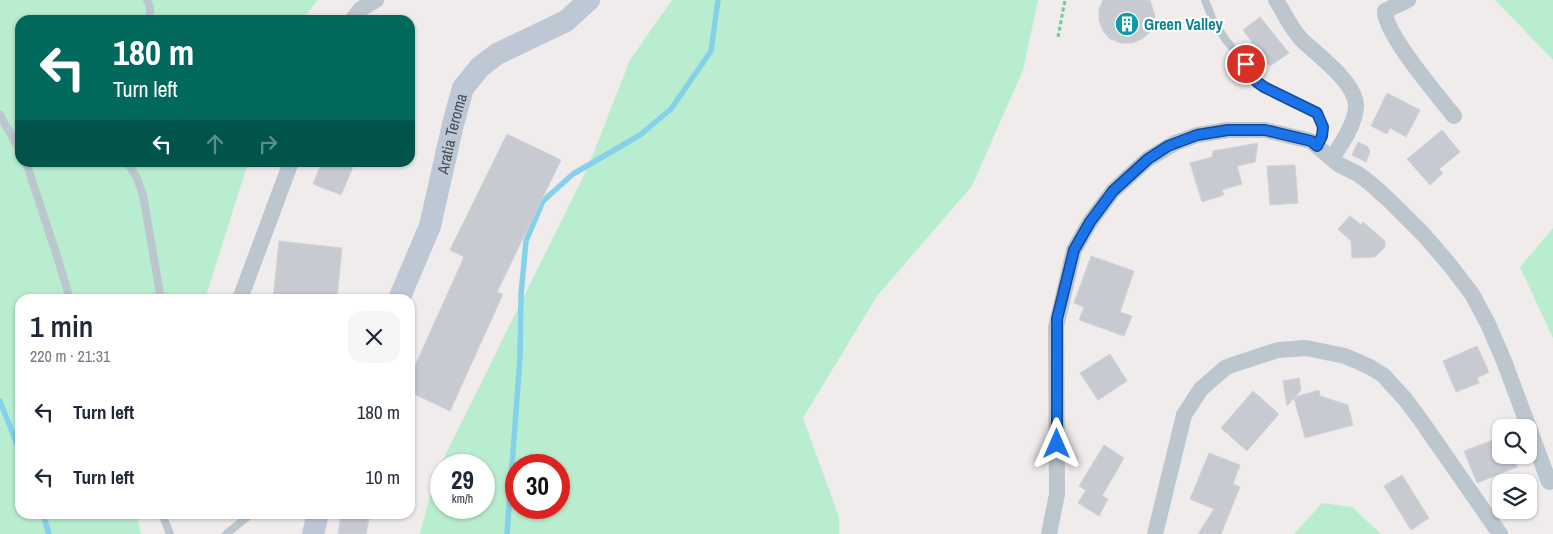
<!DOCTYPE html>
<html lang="en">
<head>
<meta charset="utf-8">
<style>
  body { margin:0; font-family:"Archivo Narrow",sans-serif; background:#f6f6f7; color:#1f2937; height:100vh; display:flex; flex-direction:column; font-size:19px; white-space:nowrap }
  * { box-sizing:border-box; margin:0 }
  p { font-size:16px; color:#747a83 }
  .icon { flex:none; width:28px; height:28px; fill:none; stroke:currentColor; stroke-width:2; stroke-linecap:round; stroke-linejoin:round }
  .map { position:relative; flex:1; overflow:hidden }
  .drawer { position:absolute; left:15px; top:294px; width:400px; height:225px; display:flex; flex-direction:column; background:#fff; border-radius:15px; box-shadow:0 1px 4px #0004 }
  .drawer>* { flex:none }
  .banner { position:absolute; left:15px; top:15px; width:400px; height:152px; border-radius:15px; box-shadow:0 1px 4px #0004; background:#00695c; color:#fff; overflow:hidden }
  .controls { position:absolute; left:1492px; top:419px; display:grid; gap:10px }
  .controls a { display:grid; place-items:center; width:45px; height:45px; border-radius:10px; background:#fff; box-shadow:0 1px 4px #0004; font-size:25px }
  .speed { position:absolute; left:430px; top:454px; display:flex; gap:10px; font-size:25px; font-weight:700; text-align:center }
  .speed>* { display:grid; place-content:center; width:65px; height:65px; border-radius:50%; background:#fff; box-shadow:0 1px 4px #0004; line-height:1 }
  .speed small { font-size:12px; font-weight:400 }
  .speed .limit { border:8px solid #d22; background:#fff; color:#111 }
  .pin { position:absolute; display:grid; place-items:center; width:42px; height:42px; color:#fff; margin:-21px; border:2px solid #fff; border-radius:50%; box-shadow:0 1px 5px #0007 }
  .me { position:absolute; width:55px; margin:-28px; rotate:0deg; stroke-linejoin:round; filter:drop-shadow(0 0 4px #0008) }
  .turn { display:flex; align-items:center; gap:18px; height:105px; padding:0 15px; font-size:22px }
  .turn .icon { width:65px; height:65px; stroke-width:2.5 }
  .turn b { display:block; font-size:35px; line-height:42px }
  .lanes { display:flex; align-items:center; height:48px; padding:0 15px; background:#0003; justify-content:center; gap:25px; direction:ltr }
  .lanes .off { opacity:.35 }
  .round { display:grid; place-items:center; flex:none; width:52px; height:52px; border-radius:15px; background:#f6f6f7 }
  .headline { display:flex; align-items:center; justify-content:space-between; height:85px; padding:0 15px }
  h1 { font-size:30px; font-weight:600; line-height:38px }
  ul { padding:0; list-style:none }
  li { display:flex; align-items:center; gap:15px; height:65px; padding:0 15px }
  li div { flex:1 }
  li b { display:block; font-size:19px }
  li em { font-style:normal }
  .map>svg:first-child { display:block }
  .green { fill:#b9edcf; fill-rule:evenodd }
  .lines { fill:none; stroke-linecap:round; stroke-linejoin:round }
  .stream { stroke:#86d1ea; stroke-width:5.5 }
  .building { fill:#c8cad2; stroke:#d0d2d8 }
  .path { stroke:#72caa2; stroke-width:3; stroke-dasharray:4 2.5; stroke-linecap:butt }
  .lane { stroke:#bcc6ce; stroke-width:8 }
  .street { stroke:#bcc6ce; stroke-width:16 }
  .secondary { stroke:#bec8d5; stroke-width:22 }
  .route-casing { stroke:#114b97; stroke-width:12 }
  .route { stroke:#1a73e8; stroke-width:9 }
  .labels { text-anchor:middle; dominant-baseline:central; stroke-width:4.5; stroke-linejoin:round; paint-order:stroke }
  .culture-label { font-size:16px; font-weight:bold; fill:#0d838f; stroke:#fff; text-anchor:start }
  .street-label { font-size:16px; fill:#444e59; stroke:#fff }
</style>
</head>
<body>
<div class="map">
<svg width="1553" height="534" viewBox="0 0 1553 534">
  <rect width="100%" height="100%" fill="#efeceb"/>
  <!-- green -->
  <path class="green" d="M0 0H318L302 20H20V162L248 163 205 299H20V514H137L141 534H0Z
    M672 0H1038L1023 70 972 186 877 296 803 418 839 517V534H420L435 476 588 167 630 60ZM441 465H484V508H441ZM516 465H559V508H516Z
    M1495 0H1553V60Z
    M1553 228V338L1520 267Z
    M1322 503 1352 507 1381 534H1294Z"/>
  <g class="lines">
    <!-- stream -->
    <path class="stream" d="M0 401 20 452
      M43 514 49 534
      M507 534 520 357 521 295 526 241 543 201 573 174 640 135 671 109 711 51 718 0"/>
  </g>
  <!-- building -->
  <path class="building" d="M1103 0H1150L1155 16 1150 32 1142 39 1132 43H1121L1110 39 1103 31 1099 20V9Z
    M1260 17 1289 53 1270 66 1243 30Z
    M1387 93 1420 110 1406 137 1390 128 1387 134 1371 126Z
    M1442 130 1460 152 1439 169 1443 173 1430 185 1407 159Z
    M507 134 561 160 497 292 503 294 450 411 410 392V377L464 257 450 250Z
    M1358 142 1367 146 1370 151 1366 162 1352 155Z
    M1258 143 1255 162 1237 166 1242 184 1222 190 1224 195 1202 202 1190 163 1212 157 1213 151Z
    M322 162H355L341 195 313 184Z
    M1295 165 1298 203 1270 205 1267 166Z
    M1350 216 1361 225 1363 222 1385 241V247L1375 257 1352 258 1351 241 1338 229Z
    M279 241 342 248 337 299H273Z
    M1091 256 1134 271 1120 312 1132 316 1124 336 1079 320 1084 307 1074 303Z
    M1477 346 1489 372 1477 378 1479 383 1456 392 1443 361Z
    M1110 354 1127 381 1098 400 1080 373Z
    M1299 378 1301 390 1295 397 1319 390 1320 396 1348 405 1353 425 1305 438 1294 398 1287 406 1283 381Z
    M1253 391 1279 414 1247 451 1221 428Z
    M1501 437V455H1513L1517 467 1477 483 1464 451Z
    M1104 445 1124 458 1102 496 1108 499 1099 516 1078 503 1086 490 1079 486Z
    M1209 453 1240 465 1233 484 1240 487 1221 534H1198L1214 509 1190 499Z
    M1402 475 1429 518 1411 530 1384 486Z
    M341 514H370L366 534H338Z"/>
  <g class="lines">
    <!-- path -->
    <path class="path" d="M1058 37 1065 0"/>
    <!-- lane -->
    <path class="lane" d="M147 0 150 7V20
      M1205 0 1212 18 1225 39 1246 64 1257 82 1269 90 1317 113C1325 125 1323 134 1317 146
      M0 115 20 151
      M26 162 57 256 70 299
      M127 162 137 178 143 195 161 299
      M162 514 170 534
      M226 534 251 514"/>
    <!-- street -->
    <path class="street" d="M1276 0C1284 13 1291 28 1301 39 1317 55 1356 82 1356 106 1356 123 1341 145 1332 158
      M1408 0 1385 11C1384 33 1439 97 1454 116
      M352 20 361 9 376 0
      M240 299 291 162
      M1049 534 1057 494 1056 327 1074 250 1090 222 1113 191 1148 159 1175 143 1197 135 1228 130H1265L1311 141 1338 164 1358 174 1370 183 1391 202 1424 235 1449 264 1472 294 1488 324 1504 361 1549 482
      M1155 534 1184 415 1201 389 1225 368 1232 365 1278 350 1306 348 1345 356 1370 367 1383 375 1405 399 1420 419 1500 534"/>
    <!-- secondary -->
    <g class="secondary">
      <path id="s1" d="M399 299 430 226 453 124 463 88 480 67 497 54 566 21 589 0"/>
      <path d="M313 534 318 514"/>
    </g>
  </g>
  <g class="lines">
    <!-- route casing -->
    <g class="route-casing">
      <path id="route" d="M1057 444V319L1074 250 1090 222 1113 191 1148 159 1168 146 1197 135 1228 130H1265L1311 141 1317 146 1322 136 1323 127 1317 113 1264 87 1257 82 1246 64"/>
    </g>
    <!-- route -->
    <use href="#route" class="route"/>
  </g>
  <!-- icons -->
  <defs>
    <g id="building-disc" transform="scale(1.25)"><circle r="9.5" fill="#0f9aa8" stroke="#fff"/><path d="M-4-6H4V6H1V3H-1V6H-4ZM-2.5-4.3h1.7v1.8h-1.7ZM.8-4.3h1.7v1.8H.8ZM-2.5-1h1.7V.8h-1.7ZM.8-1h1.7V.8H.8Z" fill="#fff"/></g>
  </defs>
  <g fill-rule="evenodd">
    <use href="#building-disc" x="1127" y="24"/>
  </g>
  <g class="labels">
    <!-- culture labels -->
    <g class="culture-label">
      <text x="1144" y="24">Green Valley</text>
    </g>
    <!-- street labels -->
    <g class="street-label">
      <text stroke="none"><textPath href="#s1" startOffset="174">Aratia Teroma</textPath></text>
    </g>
  </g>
</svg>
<div class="controls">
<a><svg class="icon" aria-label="search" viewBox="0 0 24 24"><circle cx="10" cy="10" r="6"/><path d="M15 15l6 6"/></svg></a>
<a><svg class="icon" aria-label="layers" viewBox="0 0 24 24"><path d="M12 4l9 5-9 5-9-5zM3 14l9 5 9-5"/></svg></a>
</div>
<div class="speed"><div>29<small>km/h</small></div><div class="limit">30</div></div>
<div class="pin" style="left:1246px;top:64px;background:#d93025"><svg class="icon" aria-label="arrive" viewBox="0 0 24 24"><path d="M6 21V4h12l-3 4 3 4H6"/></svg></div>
<svg class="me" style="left:1057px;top:444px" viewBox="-20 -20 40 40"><path d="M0-17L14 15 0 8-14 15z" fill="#1a73e8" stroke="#fff" stroke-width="4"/></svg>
<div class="banner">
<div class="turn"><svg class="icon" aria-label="left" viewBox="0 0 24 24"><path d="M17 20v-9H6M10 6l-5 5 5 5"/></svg><div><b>180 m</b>Turn left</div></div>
<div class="lanes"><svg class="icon" aria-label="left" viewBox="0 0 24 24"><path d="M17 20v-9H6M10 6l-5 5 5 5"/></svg><svg class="icon off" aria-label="ahead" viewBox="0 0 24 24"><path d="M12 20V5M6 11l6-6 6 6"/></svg><svg class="icon off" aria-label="right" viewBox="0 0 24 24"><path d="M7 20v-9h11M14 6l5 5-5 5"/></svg></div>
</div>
<section class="drawer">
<div class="headline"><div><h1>1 min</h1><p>220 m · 21:31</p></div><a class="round"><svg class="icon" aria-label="close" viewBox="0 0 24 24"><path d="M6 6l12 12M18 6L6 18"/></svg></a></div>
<ul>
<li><svg class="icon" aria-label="left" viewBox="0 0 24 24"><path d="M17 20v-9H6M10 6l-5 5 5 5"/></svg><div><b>Turn left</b></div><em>180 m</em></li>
<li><svg class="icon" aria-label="left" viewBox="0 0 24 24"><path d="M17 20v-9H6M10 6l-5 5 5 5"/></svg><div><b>Turn left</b></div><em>10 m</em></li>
</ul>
</section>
</div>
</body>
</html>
